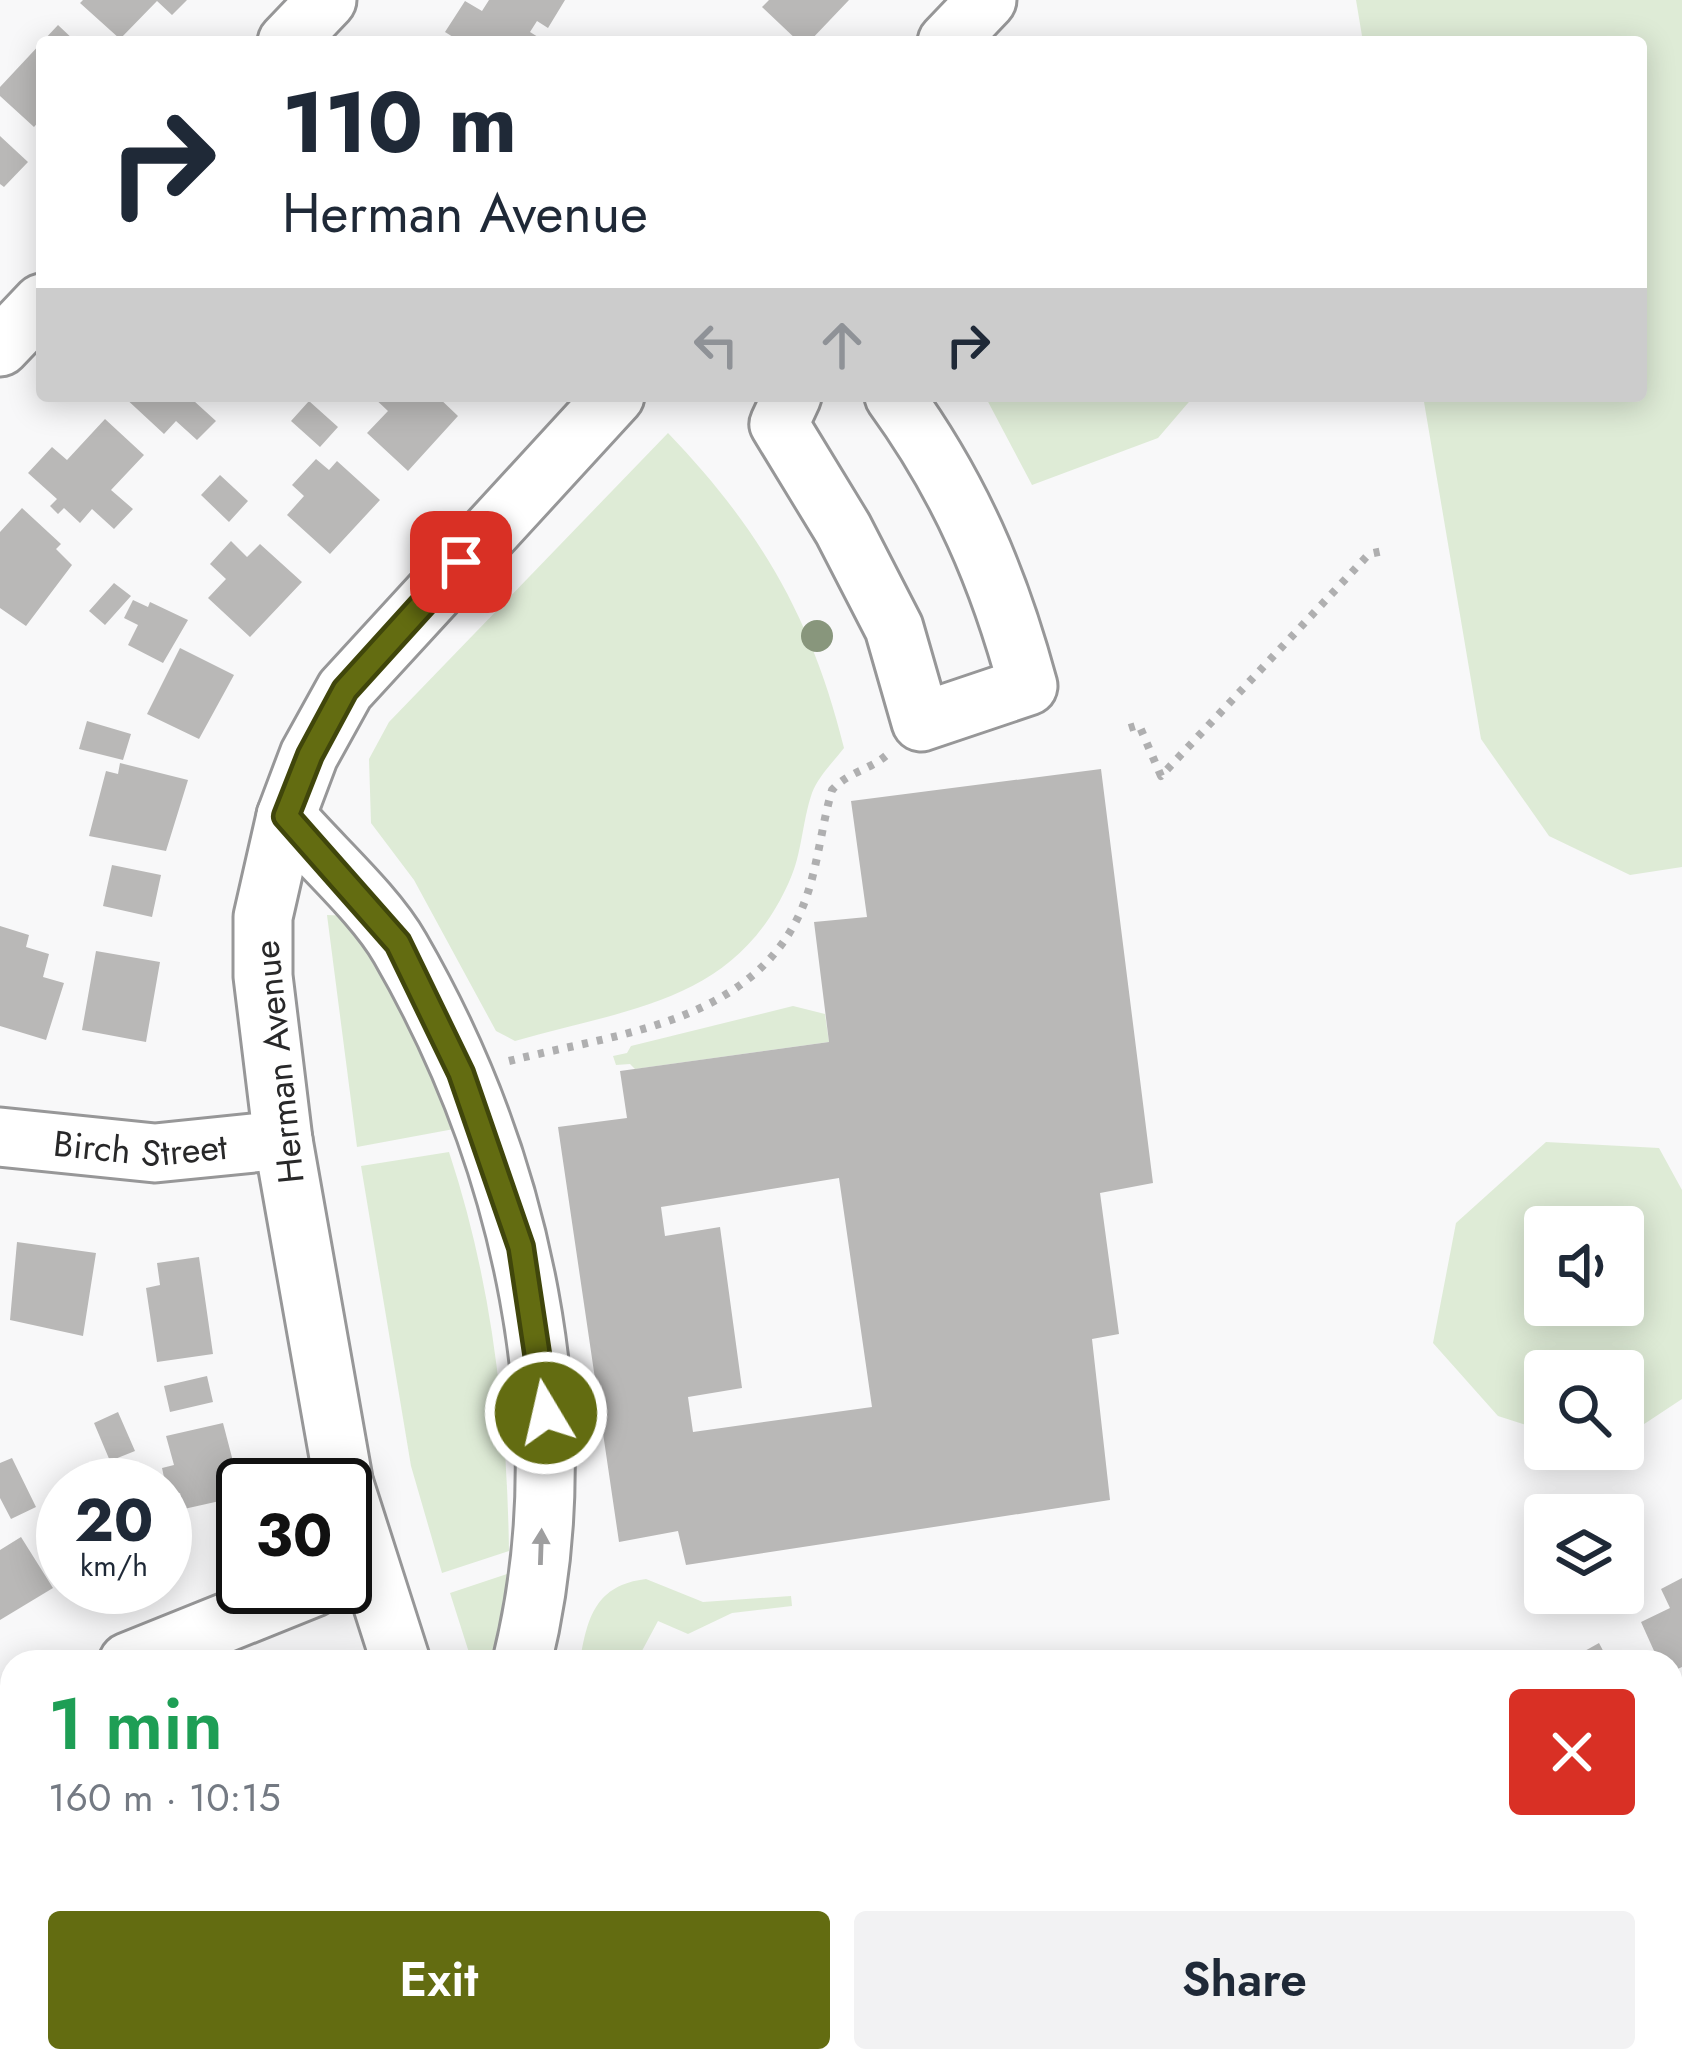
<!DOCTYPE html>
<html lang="en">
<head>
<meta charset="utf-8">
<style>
  body { margin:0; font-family:Jost,sans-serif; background:#f2f2f3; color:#1f2937; height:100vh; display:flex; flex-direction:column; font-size:45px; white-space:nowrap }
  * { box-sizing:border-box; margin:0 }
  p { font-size:39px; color:#747a83 }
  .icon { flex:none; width:66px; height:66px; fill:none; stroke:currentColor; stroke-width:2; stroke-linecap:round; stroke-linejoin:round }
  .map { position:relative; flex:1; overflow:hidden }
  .sheet { position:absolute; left:0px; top:1650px; width:1683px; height:423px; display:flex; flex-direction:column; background:#fff; border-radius:36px 36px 0 0; box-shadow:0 6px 30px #0003 }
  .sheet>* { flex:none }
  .guide { position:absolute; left:36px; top:36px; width:1611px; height:366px; border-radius:12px; box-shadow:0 6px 30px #0003; background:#fff; color:#1f2937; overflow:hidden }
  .fabs { position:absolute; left:1524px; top:1206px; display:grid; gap:24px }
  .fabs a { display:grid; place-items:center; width:120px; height:120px; border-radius:12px; background:#fff; box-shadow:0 6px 30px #0003; font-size:60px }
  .speed { position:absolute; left:36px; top:1458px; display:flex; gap:24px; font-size:60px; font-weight:700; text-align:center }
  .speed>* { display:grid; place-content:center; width:156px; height:156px; border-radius:50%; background:#fff; box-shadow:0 6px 30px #0003; line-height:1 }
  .speed small { font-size:30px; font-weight:400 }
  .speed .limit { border:6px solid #111; border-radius:18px; background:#fff; color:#111 }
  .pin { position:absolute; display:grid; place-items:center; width:102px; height:102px; color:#fff; margin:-51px; border-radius:24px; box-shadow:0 6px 18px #0006 }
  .me { position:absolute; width:132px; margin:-66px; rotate:351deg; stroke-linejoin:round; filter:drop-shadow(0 0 9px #0008) }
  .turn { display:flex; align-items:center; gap:42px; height:252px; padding:0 48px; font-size:54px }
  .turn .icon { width:156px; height:156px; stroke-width:2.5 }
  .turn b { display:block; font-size:84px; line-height:102px }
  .lanes { display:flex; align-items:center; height:114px; padding:0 48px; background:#0003; justify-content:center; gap:60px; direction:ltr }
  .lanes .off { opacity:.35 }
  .round { display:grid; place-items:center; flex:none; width:126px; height:126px; border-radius:12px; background:#f2f2f3 }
  .headline { display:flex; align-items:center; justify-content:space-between; height:204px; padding:0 48px }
  h1 { font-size:72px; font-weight:600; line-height:90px; color:#1e9e55 }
  .button { display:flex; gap:24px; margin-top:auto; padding:24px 48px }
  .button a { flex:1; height:138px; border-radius:12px; background:#636c11; color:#fff; font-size:48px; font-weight:600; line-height:138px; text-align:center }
  .button a+a { background:#f2f2f3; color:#1f2937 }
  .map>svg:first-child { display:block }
  .green { fill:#deebd6; fill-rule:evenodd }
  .building { fill:#b9b8b7; fill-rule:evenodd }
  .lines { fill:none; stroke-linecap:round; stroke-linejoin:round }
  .minor-casing { stroke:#979798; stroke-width:63 }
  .path { stroke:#afafb0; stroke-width:8; stroke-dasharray:6 9; stroke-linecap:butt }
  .minor { stroke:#fff; stroke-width:57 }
  .tree { fill:#88967c }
  .oneway { fill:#9e9e9f }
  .route-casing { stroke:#40460b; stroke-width:30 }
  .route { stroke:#636c11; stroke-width:21 }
  .labels { text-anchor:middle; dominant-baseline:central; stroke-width:9; stroke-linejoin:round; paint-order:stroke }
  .street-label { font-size:36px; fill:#282829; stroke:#fff }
</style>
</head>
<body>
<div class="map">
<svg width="1682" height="2072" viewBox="0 0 1682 2072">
  <rect width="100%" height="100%" fill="#f8f8f9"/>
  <!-- green -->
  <path class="green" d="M1356 0H1682V867L1630 875 1549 836 1481 739 1423 396H1641V42H1363Z
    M985 396H1194L1158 438 1032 485Z
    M668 433C760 529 812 618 844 748 833 762 818 777 812 793 802 822 802 855 789 882 735 1003 629 1008 515 1041L496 1031 414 880 371 823 369 759 389 722Z
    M327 915 353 916 375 941 454 1129 357 1147Z
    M793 1006 825 1014 829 1042 635 1069 630 1064 616 1065 613 1056 627 1053 631 1046Z
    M1546 1142 1659 1148 1682 1190V1399L1623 1438V1371H1545V1431L1498 1416 1433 1343 1456 1223ZM1623 1227V1305H1545V1227Z
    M449 1152C492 1282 507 1415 509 1551L442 1573 411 1466 361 1166Z
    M522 1569 515 1662H472L450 1593Z
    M646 1579 703 1602 791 1596 792 1606 732 1613 688 1634 658 1621 636 1662H580C587 1617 596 1585 646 1579Z"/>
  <!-- building -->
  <path class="building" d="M83 0H187L172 15 157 1 120 39 80 3Z
    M489 0H565L548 28 537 21 530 32 546 42H461L445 32 465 1 482 11Z
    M769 0H849L809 42H799L762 7Z
    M58 25 76 42H42V118L34 127 0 96V87Z
    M0 136 28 162 4 187 0 184Z
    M123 396H199L194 401 216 421 197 440 176 421 164 434Z
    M372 396H437L458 416 408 471 367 433 388 411Z
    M309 401 338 427 320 447 291 421Z
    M105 419 144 455 111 490 133 509 114 529 92 509 80 523 64 508 58 514 50 506 57 499 28 473 52 447 67 460Z
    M316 459 329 470 337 461 380 500 330 554 287 515 304 496 292 485Z
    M220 475 248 501 229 522 201 495Z
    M22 508 61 544 56 549 72 565 26 626 0 608V532Z
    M231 541 247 557 260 544 302 582 250 637 208 598 226 579 210 564Z
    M114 583 131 596 105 625 89 611Z
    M133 600 148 607 150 602 188 620 163 663 128 645 138 625 124 618Z
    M180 648 234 675 199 739 147 714Z
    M87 721 131 734 123 760 79 749Z
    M120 763 188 780 166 851 89 836 106 771 118 774Z
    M1101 769 1153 1183 1100 1193 1119 1334 1092 1339 1110 1500 686 1565 678 1531 619 1542 558 1127 627 1118 620 1071 829 1042 814 922 867 917 851 801ZM839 1178 872 1407 693 1432 688 1397 742 1388 720 1227 665 1236 661 1207Z
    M112 865 161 875 152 917 103 906Z
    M0 926 29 935 26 947 49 954 43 977 64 983 46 1040 0 1026Z
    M96 951 160 962 146 1042 82 1030Z
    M17 1242 96 1253 83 1336 10 1320Z
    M199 1257 213 1354 157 1362 146 1288 160 1285 157 1263Z
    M207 1376 213 1402 170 1412 164 1386Z
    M118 1412 135 1451 110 1461 94 1423Z
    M223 1423 242 1496 184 1509 180 1493 168 1496 162 1468 174 1465 166 1436Z
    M12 1458 36 1507 11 1519 0 1498V1463Z
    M21 1537 53 1588 0 1620V1550Z
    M1682 1578V1667L1671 1672V1662H1659L1641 1622 1670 1608 1661 1589Z
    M1599 1643 1609 1662H1565Z
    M0 1965 12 1976 5 1984 12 1990V2006L0 2019Z
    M365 2061H458L462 2072H370Z
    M1074 2061H1140L1144 2066 1138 2072H1063Z
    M1574 2061H1608L1613 2069 1581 2072Z"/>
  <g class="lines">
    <!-- minor casing -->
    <g class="minor-casing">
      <g id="minor">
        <path d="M287 42 327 0"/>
        <path d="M947 42 987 0"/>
        <path d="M0 347 42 303"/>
        <path d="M792 396 779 424 843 529 894 628 921 722 1028 686C999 578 960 487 894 396"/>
        <path d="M286 816C320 856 375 904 400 948 522 1159 581 1423 522 1662"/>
        <path id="s1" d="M0 1137 155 1153 283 1140"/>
        <path d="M344 1485 283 1140 263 976V917L286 816 309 755 345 690 615 396"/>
        <path d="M345 1487 401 1662"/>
        <path d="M128 1662 314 1587"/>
        <path d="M0 1754 12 1742"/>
        <path d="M1671 1777 1682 1771"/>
        <path d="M561 2061 565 2072"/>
        <path d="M1273 2072 1283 2061"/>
      </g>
    </g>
    <!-- path -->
    <path class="path" d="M1129 728 1139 725 1161 776 1369 554 1383 551
      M509 1061C610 1035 739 1025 794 925 817 884 819 834 832 790 849 771 871 770 889 753"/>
    <!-- minor -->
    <use href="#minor" class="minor"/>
  </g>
  <!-- trees -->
  <circle class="tree" cx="817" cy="636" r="16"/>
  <!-- one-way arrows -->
  <defs><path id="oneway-solid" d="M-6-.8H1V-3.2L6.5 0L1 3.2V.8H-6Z" transform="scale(3)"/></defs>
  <use class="oneway" href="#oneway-solid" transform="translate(541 1547) rotate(-88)"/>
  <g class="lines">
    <!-- route casing -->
    <g class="route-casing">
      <path id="route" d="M461 562 345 690 310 755 286 816 398 943 461 1073 521 1247 546 1413"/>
    </g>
    <!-- route -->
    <use href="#route" class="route"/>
  </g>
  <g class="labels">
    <!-- street labels -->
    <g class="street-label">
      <text transform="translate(278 1062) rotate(-96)">Herman Avenue</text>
      <text stroke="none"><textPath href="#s1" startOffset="141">Birch Street</textPath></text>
    </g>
  </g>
</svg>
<div class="fabs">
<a><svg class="icon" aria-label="sound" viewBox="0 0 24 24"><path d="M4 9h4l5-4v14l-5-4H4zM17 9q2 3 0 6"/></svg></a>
<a><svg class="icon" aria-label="search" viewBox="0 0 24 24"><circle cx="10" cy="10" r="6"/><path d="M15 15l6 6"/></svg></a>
<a><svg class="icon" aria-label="layers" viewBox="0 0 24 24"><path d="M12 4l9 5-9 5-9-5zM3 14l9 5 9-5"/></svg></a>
</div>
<div class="speed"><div>20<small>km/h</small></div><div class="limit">30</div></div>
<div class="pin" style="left:461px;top:562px;background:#d93025"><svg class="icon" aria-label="arrive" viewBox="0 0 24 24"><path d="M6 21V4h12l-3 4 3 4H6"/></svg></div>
<svg class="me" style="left:546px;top:1413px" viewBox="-20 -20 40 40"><circle r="17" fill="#636c11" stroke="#fff" stroke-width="3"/><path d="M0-11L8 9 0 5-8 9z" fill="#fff"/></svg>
<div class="guide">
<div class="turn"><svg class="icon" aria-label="right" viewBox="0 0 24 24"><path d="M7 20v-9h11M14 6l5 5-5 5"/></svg><div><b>110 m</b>Herman Avenue</div></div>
<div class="lanes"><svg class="icon off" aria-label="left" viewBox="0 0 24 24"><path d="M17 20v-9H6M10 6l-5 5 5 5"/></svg><svg class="icon off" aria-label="ahead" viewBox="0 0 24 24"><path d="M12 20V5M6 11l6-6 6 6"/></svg><svg class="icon" aria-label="right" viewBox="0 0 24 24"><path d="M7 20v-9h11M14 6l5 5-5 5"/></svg></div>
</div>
<section class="sheet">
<div class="headline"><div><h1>1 min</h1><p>160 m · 10:15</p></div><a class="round" style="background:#d93025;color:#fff"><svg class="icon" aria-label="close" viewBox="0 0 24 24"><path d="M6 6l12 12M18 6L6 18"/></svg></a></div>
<div class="button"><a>Exit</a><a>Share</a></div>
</section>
</div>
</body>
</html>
